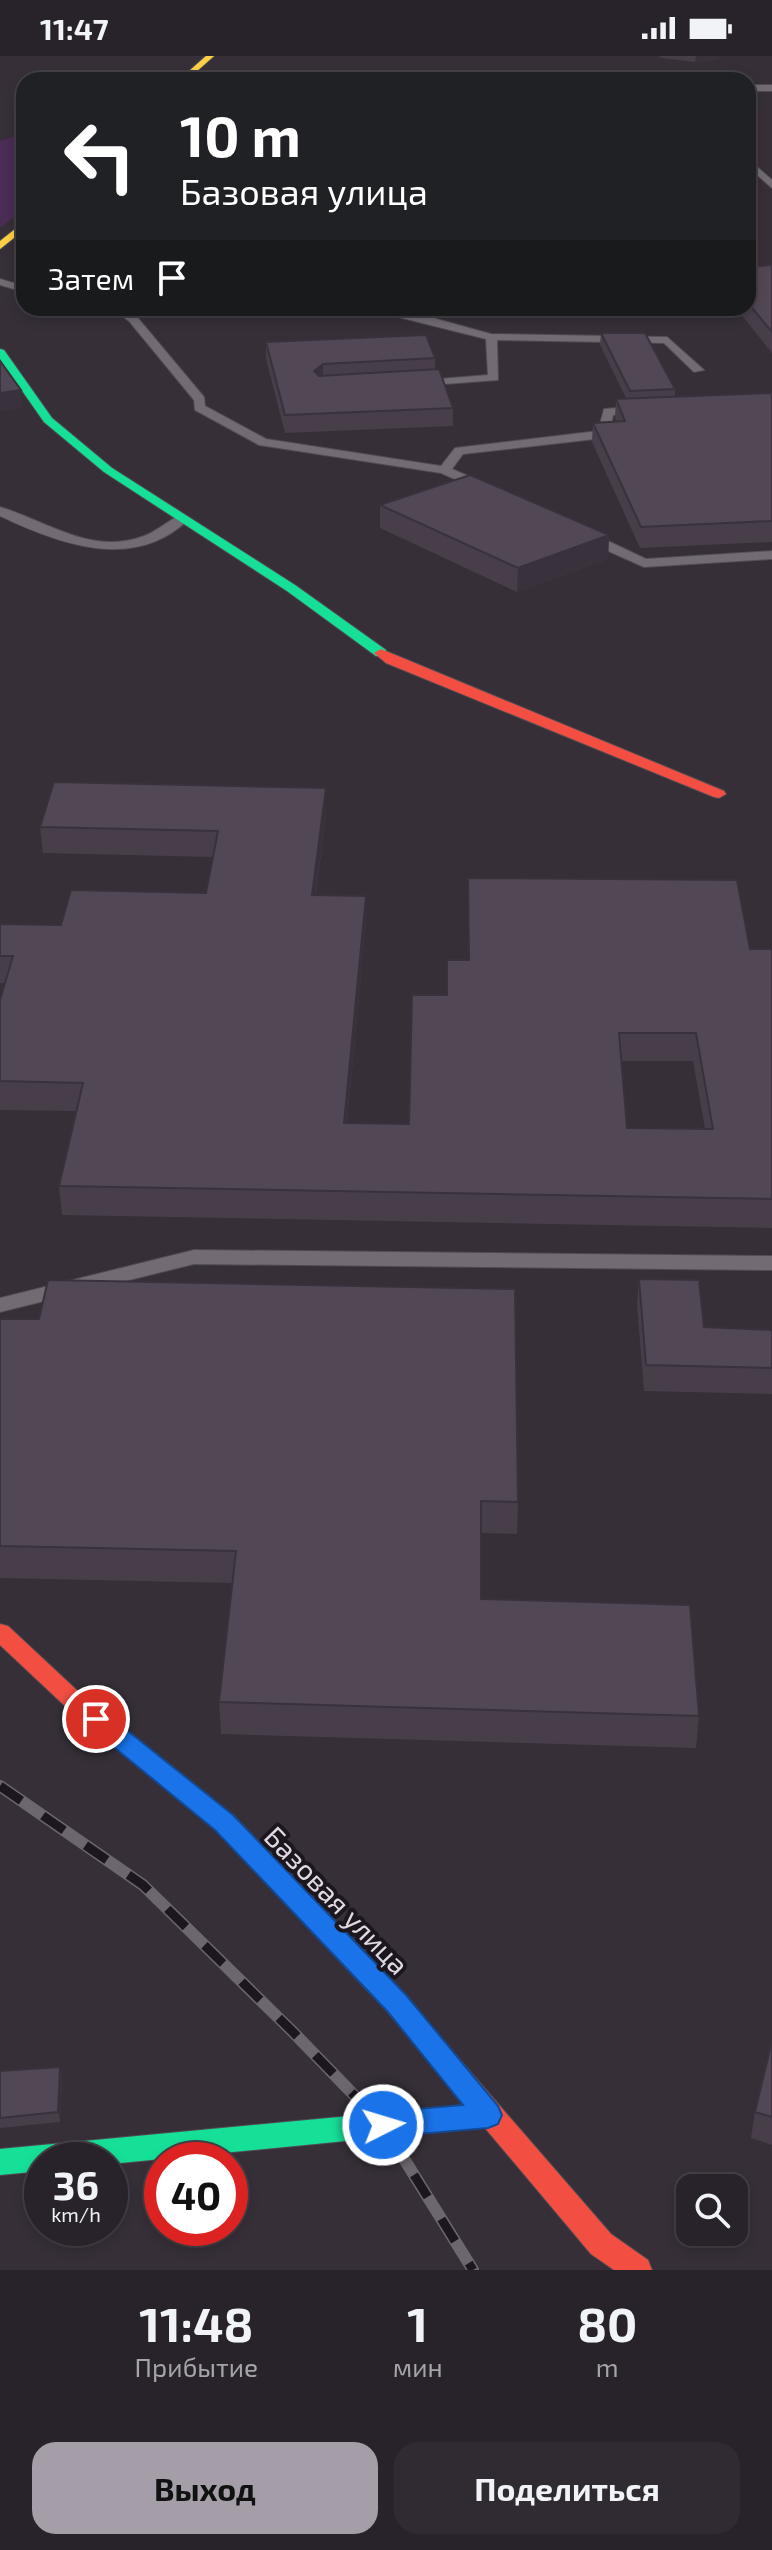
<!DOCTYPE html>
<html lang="ru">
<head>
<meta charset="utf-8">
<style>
  body { margin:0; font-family:"Exo 2",sans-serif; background:#302b32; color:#f1f3f6; height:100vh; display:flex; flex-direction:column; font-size:30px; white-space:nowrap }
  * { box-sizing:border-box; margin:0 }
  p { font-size:26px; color:#a5a4a8 }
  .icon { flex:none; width:44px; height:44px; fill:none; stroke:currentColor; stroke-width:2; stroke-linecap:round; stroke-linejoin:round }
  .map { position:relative; height:2214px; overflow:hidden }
  .details { display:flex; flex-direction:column; background:#28232a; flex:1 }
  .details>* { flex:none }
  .banner { position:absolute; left:16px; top:16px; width:740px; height:244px; border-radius:24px; box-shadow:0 4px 12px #0003,0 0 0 2px #444047; background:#202124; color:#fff; overflow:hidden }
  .controls { position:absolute; left:676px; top:2118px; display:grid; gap:16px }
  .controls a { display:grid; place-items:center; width:72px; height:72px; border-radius:16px; background:#28232a; box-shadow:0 4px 12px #0003,0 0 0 2px #444047; font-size:40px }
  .speed { position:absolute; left:24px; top:2086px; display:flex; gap:16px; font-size:40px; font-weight:700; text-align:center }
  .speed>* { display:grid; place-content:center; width:104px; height:104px; border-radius:50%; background:#28232a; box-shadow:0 4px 12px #0003,0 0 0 2px #444047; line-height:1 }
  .speed small { font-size:20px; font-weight:400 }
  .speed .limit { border:12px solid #d22; background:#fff; color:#111 }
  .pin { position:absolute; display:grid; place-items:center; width:68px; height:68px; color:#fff; margin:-34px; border:4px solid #fff; border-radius:50%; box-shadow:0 2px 8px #0007 }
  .me { position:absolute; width:88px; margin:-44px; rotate:85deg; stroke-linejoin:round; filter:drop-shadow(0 0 6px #0008) }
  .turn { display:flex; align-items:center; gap:28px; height:168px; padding:0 32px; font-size:36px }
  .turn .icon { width:104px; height:104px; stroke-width:2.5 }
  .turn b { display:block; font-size:56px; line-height:68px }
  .then { display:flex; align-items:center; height:76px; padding:0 32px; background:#0003; gap:16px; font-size:30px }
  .eta { display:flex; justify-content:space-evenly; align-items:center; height:136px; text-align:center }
  .eta b { font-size:48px; font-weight:700; line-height:56px }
  .primary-button { display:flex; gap:16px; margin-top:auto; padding:16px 32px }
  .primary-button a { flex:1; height:92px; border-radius:24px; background:#a59ea8; color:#111; font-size:32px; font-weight:700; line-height:92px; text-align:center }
  .primary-button a+a { background:#302b32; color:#f1f3f6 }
  .status { display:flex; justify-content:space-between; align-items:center; height:56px; padding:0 40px; background:#28232a; direction:ltr }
  .status svg { height:22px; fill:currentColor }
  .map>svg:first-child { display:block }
  .green { fill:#4b2c54 }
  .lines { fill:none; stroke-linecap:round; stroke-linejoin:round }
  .lane-casing { stroke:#514b52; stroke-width:2 }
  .fast-casing { stroke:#514b52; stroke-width:2 }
  .slow-casing { stroke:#514b52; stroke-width:2 }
  .jam-casing { stroke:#514b52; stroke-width:2 }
  .lane { fill:#726b74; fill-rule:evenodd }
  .fast { fill:#16e098; fill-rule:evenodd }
  .slow { fill:#ffcf43; fill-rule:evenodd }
  .jam { fill:#f24e42; fill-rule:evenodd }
  .rail-casing { stroke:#6c666e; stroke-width:12 }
  .rail { stroke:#1c161e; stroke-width:9; stroke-dasharray:26; stroke-linecap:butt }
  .wall { fill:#473e49; fill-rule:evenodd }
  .shaded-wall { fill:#39323c }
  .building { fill:#524855; stroke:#39323c; stroke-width:2; fill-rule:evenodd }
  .route { fill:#1a73e8; stroke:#114b97; stroke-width:2 }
  .labels { text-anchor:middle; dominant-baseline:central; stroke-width:8; stroke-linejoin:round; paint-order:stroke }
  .near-street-label { font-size:28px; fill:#e1d9e4; stroke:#1c161e }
</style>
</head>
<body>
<div class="status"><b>11:47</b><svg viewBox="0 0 49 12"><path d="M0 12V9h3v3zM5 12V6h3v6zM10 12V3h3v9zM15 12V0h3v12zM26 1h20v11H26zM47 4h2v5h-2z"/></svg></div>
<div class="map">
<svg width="772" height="2214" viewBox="0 0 772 2214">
  <rect width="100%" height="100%" fill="#362f38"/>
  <!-- green -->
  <path class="green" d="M24 77V153L0 172V85Z"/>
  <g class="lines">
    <!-- lane casing -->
    <g class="lane-casing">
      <path id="lane" d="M748 29H772V35H748Z
        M748 103 772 124V132L748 111Z
        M0 223 24 230V236L0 229Z
        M110 252H123L137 261 204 341 205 350 266 383 441 410 455 392 598 375 604 353 643 350 649 354 643 358 613 359 610 378 604 382 463 398 452 413 491 430V436L486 437 441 417 259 389 195 354 194 344 129 265Z
        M384 252H397L491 278 667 281 704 314 694 316 664 287 497 284 498 324 418 330 412 327 414 325 488 319 486 283 398 261Z
        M0 451C47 465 92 500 144 480 155 476 166 467 176 461L188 464C133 516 59 488 0 460Z
        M579 476H589L646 503 772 495V503L644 511 579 482Z
        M194 1194 772 1200V1214L194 1208 0 1256V1242Z"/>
    </g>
    <!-- fast casing -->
    <g class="fast-casing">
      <path id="fast" d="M0 293 4 294 52 362 112 412 295 529 386 594V600H376L287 535 104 416 44 366 0 303Z
        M488 2047 498 2050 502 2059 498 2068 488 2071 110 2108V2104H42V2115L0 2119V2093Z"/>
    </g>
    <!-- slow casing -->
    <g class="slow-casing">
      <path id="slow" d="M206 0H214L187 24H179Z
        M24 166V174L0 193V185Z
        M205 1741 233 1759 406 1940 444 1989 440 1997 431 2001 422 1997 388 1956 215 1773 196 1758 193 1751 196 1744Z"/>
    </g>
    <!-- jam casing -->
    <g class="jam-casing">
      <path id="jam" d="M381 593 724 735 726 738 719 742 714 741 386 607 374 597Z
        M0 1568 8 1570 82 1639 214 1744 217 1751 214 1758 205 1761 196 1758 66 1651 0 1589Z
        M431 1977 440 1981 611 2178 648 2204 652 2214H614L591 2198 422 1997 418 1989 422 1981Z"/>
    </g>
    <!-- lane -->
    <use href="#lane" class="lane"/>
    <!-- fast -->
    <use href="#fast" class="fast"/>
    <!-- slow -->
    <use href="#slow" class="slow"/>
    <!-- jam -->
    <use href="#jam" class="jam"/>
    <!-- rail casing -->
    <g class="rail-casing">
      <path id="rail" d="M0 1730 143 1829 293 1976 383 2069 473 2214"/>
    </g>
    <!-- rail -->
    <use href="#rail" class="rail"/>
  </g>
  <!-- wall -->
  <path class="wall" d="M659 0H719V3L695 6 661 2Z
    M772 209V297L736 252H748V211Z
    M601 277 675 333V340L772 337V486L640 492 592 386 593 367 617 366 615 362 616 343 626 342 600 289Z
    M266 286 435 302V313L453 352V370L285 377 266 303Z
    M380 449 609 479 608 503 517 536 380 472Z
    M326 757 316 839 366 867 347 1067 409 1068 447 939V904H468V822L750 893H772V1172L62 1159 59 1130 76 1055 0 1054V944L5 927H0V868L61 869 206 837 213 801 43 797 40 771ZM621 1005H693L705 1073 627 1072Z
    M639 1223 704 1271 772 1274V1338L644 1335 637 1248Z
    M0 1263 518 1446 517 1478 481 1477V1543L699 1660 696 1692 221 1678 219 1646 232 1527 0 1522Z
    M772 1985V2089L751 2082 755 2056Z
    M60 2011 62 2021 60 2066 0 2072V2015Z"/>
  <!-- shaded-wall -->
  <path class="shaded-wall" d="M696 0H719V3L695 6Z
    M323 308V326L314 315Z
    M21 334 23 352 0 356V337Z
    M609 479 608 503 517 536 518 512Z
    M326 732V757L312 866V839Z
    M366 840V867L344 1096V1067Z
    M60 2011 62 2021 60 2066 58 2056Z"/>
  <!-- building -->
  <path class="building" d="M772 209V276L748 247V211Z
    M601 277H645L675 333 630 335Z
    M426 279 435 302 323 308 314 315 319 320 439 313 453 352 285 359 266 286Z
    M0 305 21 334 0 337Z
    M772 337V465L641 471 593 367 625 365 616 343Z
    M470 419 609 479 518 512 380 449Z
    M54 726 326 732 312 839 366 840 344 1067 409 1068 412 939H447V904H469L468 822 737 824 750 893H772V1143L59 1130 83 1027 0 1025V944L13 900H0V868L61 869 71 834 206 837 218 775 40 771ZM619 977H696L713 1073 627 1072Z
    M639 1223 699 1224 704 1271 772 1274V1312L646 1309Z
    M48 1224 515 1233 518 1446 481 1445V1543L690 1549 699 1660 219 1646 236 1495 0 1490V1263H39Z
    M772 1985V2061L755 2056Z
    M60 2011 58 2056 0 2062V2015Z"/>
  <!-- route -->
  <path class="route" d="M96 1653 104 1656 233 1759 406 1939 498 2050 502 2059 498 2068 488 2072 383 2081 374 2078 370 2069 374 2060 383 2056 463 2049 388 1956 215 1774 87 1669 84 1663 87 1656Z"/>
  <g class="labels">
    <!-- near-street labels -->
    <g class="near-street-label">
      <text transform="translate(337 1844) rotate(46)">Базовая улица</text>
    </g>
  </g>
</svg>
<div class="controls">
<a><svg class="icon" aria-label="search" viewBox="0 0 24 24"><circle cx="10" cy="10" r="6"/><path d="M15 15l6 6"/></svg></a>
</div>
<div class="speed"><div>36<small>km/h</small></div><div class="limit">40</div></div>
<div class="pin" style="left:96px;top:1663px;background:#d93025"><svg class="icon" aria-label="arrive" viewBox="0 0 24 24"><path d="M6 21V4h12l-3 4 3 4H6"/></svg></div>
<svg class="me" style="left:383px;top:2069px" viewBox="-20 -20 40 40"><circle r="17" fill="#1a73e8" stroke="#fff" stroke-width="3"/><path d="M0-11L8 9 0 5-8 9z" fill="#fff"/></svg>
<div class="banner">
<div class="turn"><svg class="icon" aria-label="left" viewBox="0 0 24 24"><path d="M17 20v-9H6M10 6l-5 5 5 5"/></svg><div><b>10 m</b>Базовая улица</div></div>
<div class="then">Затем<svg class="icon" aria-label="arrive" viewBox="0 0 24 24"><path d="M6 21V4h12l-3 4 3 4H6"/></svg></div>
</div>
</div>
<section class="details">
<div class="eta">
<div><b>11:48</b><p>Прибытие</p></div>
<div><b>1</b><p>мин</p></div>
<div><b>80</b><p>m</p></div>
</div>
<div class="primary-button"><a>Выход</a><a>Поделиться</a></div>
</section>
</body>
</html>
